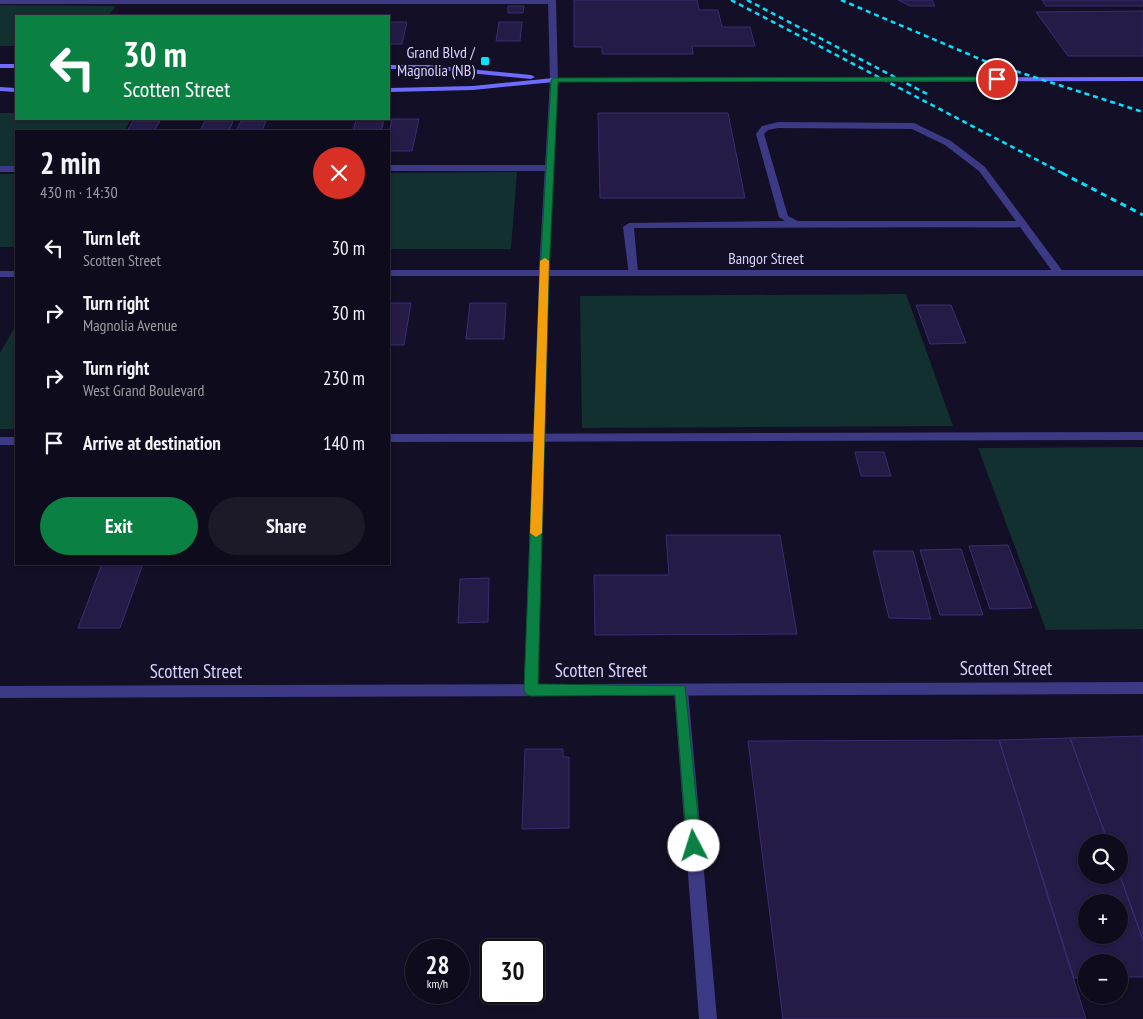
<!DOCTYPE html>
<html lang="en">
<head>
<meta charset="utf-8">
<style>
  body { margin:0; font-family:"PT Sans Narrow",sans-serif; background:#1c1929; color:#f1f3f6; height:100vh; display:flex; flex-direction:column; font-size:19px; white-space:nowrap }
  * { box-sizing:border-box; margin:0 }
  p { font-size:16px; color:#9b9ba3 }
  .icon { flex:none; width:28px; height:28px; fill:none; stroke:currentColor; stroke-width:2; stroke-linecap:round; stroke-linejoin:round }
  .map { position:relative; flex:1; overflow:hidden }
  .drawer { position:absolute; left:15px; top:130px; width:375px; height:435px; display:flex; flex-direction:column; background:#0e0b1c; border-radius:0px; box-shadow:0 1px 4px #0004,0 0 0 1px #2e2b3b }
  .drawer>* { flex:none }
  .top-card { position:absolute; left:15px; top:15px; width:375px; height:105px; border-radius:0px; box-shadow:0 1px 4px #0004,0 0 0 1px #2e2b3b; background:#0b8043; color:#fff; overflow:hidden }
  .buttons { position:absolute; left:1078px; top:834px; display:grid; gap:10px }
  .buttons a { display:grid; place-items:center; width:50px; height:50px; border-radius:50%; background:#0e0b1c; box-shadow:0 1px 4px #0004,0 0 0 1px #2e2b3b; font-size:25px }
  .speed { position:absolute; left:405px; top:939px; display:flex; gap:10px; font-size:25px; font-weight:700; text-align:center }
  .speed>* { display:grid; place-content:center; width:65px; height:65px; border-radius:50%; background:#0e0b1c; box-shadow:0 1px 4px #0004,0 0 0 1px #2e2b3b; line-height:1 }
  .speed small { font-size:12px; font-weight:400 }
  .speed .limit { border:2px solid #111; border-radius:8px; background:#fff; color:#111 }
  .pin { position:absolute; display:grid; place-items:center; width:42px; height:42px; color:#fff; margin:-21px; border:2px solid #fff; border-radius:50%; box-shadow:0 1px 5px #0007 }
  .me { position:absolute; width:55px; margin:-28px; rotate:355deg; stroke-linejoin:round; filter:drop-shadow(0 0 4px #0008) }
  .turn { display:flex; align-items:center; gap:18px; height:105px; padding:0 25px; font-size:22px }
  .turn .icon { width:65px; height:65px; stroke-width:2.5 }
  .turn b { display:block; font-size:35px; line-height:42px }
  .round { display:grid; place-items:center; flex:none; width:52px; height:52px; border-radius:26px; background:#1c1929 }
  .head { display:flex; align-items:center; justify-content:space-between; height:85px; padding:0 25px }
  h1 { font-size:30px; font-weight:700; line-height:38px }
  .action { display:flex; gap:10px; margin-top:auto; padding:10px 25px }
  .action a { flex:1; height:58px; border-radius:30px; background:#0b8043; color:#fff; font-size:20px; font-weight:700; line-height:58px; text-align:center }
  .action a+a { background:#1c1929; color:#f1f3f6 }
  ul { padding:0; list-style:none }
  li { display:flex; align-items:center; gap:15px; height:65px; padding:0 25px }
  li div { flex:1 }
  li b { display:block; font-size:19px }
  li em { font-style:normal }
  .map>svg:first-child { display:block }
  .green { fill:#12302f }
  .building { fill:#241b47; stroke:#3b2d73; fill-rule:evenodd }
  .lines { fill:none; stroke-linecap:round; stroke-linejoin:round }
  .service { fill:#3d3a85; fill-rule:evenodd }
  .minor { fill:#3d3a85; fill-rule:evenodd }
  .tertiary { fill:#3d3a85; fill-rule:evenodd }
  .secondary { fill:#6f6bff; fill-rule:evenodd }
  .rail-far1 { stroke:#00e5ff; stroke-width:2.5; stroke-dasharray:5 4; stroke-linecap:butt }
  .rail { stroke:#00e5ff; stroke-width:3; stroke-dasharray:6 5; stroke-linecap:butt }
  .route { fill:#0b8043; stroke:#07532c }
  .slow { fill:#f59e0b }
  .poi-dot { fill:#00e5ff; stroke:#130f26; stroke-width:2 }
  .labels { text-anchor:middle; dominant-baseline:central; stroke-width:4; stroke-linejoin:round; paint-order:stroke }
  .far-poi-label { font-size:16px; fill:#d9d4ff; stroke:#130f26; text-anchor:end }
  .far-street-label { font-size:16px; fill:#d9d4ff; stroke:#130f26 }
  .street-label { font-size:19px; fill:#d9d4ff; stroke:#130f26 }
</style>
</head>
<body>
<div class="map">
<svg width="1143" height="1019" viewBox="0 0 1143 1019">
  <rect width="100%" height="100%" fill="#130f26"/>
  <!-- green -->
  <path class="green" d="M0 5 116 6 108 16H16V46H0Z
    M0 113H16V119H131L124 131H16V166H0Z
    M517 172 511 249H389V173Z
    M0 174H16V247H0Z
    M906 294 953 426 582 428 580 296Z
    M16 325V429H0V353Z
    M1143 447V629L1046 630 978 448Z"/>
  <!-- building -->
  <path class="building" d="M574 0H697L699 10H718L722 27H750L755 46H692L693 54H602V47H574Z
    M898 0H932L935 6H910Z
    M1042 0H1143V6H1046Z
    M508 6H524L523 13H508Z
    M1143 11V56H1068L1036 12Z
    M389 22H407L402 44H389Z
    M499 22H522L520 41H496Z
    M598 113H728L745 198H600Z
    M392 119H419L412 151H389V133Z
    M356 120H384L381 131H353Z
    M133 121H160L154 131H127Z
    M205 121H233L229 131H200Z
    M241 121H266L262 131H236Z
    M389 303H411L404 345H389Z
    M470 303H506L504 339H466Z
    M916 305H951L966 343 930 344Z
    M855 452H884L891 476H861Z
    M666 535H780L797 634 595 635 594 575H669Z
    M1008 545 1032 608 990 609 969 546Z
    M961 549 983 615H940L920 550Z
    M873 551H913L931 619 889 618Z
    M102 564H143L120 628H78Z
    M489 578 488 622 458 623 460 579Z
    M1143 736V940L1119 873V842H1108L1070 738Z
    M1070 738 1108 842H1086V875L1119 873 1143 940V977H1119V962H1086V977L1074 978 999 740ZM1086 902H1119V935H1086Z
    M999 740 1086 1019H783L748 741Z
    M525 749H563V757H569V828L522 829Z"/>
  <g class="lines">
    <!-- service -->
    <path class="service" d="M0 0H552L556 2 552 4H0Z
      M778 122 914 123 951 141 985 167 1064 273 1059 276 1055 275 1020 227 634 228 638 273 633 276 629 275 623 227 629 223 785 221 779 217 756 134 762 126ZM778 128 912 129 945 145 979 171 1016 221H798L788 216 764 134 768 130Z
      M389 165H550L554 168 550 171H389Z
      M0 166H16V172H0Z
      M1143 432V440L389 442V434Z
      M0 437H16V445H0Z"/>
    <!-- minor -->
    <path class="minor" d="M548 0H556L558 80 549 270H1143V276H549L538 690 536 694 531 696 526 694 524 690 539 276H389V270H539L550 80Z
      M0 271H16V277H0Z
      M681 684 686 686 688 690 717 1019H699L674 690 676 686Z"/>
    <!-- tertiary -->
    <path class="tertiary" d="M1143 682V694L0 698V686Z"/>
    <!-- secondary -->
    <path class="secondary" d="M0 64H16V68H0Z
      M389 65H428L531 75 535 77 531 79 428 69H389Z
      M1143 77V81L554 82 473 90 389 92V88L473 86 554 78Z
      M0 87 16 88V92L0 91Z"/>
    <!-- rail-far1 -->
    <path class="rail-far1" d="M731 0 1064 174
      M747 0 929 95
      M841 0 987 62 1143 112"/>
    <!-- rail -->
    <path class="rail" d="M1062 173 1143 215"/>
  </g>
  <!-- route -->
  <path class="route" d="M997 77 1000 81 558 82 549 273 538 684 685 686 701 846 699 851 694 853 689 851 687 846 675 695 531 696 526 694 524 690 540 273 551 80 554 78Z"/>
  <!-- slow -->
  <path class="slow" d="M545 258 549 261 542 533 536 537 530 533 540 261Z"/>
  <!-- markers -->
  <rect class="poi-dot" x="480" y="56" width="10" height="10" rx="2.5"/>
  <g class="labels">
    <!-- far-poi labels -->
    <g class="far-poi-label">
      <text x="475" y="52">Grand Blvd /<tspan x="475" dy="18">Magnolia (NB)</tspan></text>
    </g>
    <!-- far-street labels -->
    <g class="far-street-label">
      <text x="766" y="258">Bangor Street</text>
    </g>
    <!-- street labels -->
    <g class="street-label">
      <text x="1006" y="668">Scotten Street</text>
      <text x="601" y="670">Scotten Street</text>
      <text x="196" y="671">Scotten Street</text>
    </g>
  </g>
</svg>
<div class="buttons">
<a><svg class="icon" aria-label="search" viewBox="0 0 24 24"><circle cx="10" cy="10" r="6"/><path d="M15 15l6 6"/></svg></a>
<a>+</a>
<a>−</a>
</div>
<div class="speed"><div>28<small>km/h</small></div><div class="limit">30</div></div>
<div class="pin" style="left:997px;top:79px;background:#d93025"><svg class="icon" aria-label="arrive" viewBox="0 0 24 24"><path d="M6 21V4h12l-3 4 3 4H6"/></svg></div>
<svg class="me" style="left:694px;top:846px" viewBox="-20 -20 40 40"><circle r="19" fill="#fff"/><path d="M0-13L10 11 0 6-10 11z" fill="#0b8043"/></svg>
<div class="top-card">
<div class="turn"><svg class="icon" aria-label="left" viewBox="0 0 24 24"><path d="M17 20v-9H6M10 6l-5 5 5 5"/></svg><div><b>30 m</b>Scotten Street</div></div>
</div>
<section class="drawer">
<div class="head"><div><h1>2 min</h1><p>430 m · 14:30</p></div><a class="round" style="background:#d93025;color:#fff"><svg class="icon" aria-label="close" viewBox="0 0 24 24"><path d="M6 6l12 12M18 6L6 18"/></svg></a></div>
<ul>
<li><svg class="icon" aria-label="left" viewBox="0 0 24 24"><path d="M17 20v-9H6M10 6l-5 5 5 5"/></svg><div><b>Turn left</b><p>Scotten Street</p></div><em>30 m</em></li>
<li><svg class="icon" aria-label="right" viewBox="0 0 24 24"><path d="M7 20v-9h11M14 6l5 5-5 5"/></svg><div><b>Turn right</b><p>Magnolia Avenue</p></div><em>30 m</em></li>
<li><svg class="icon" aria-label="right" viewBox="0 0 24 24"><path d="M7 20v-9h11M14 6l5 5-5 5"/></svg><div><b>Turn right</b><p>West Grand Boulevard</p></div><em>230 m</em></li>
<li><svg class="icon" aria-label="arrive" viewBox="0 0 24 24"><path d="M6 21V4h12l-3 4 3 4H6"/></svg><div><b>Arrive at destination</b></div><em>140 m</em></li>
</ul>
<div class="action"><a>Exit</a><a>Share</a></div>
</section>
</div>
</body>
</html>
